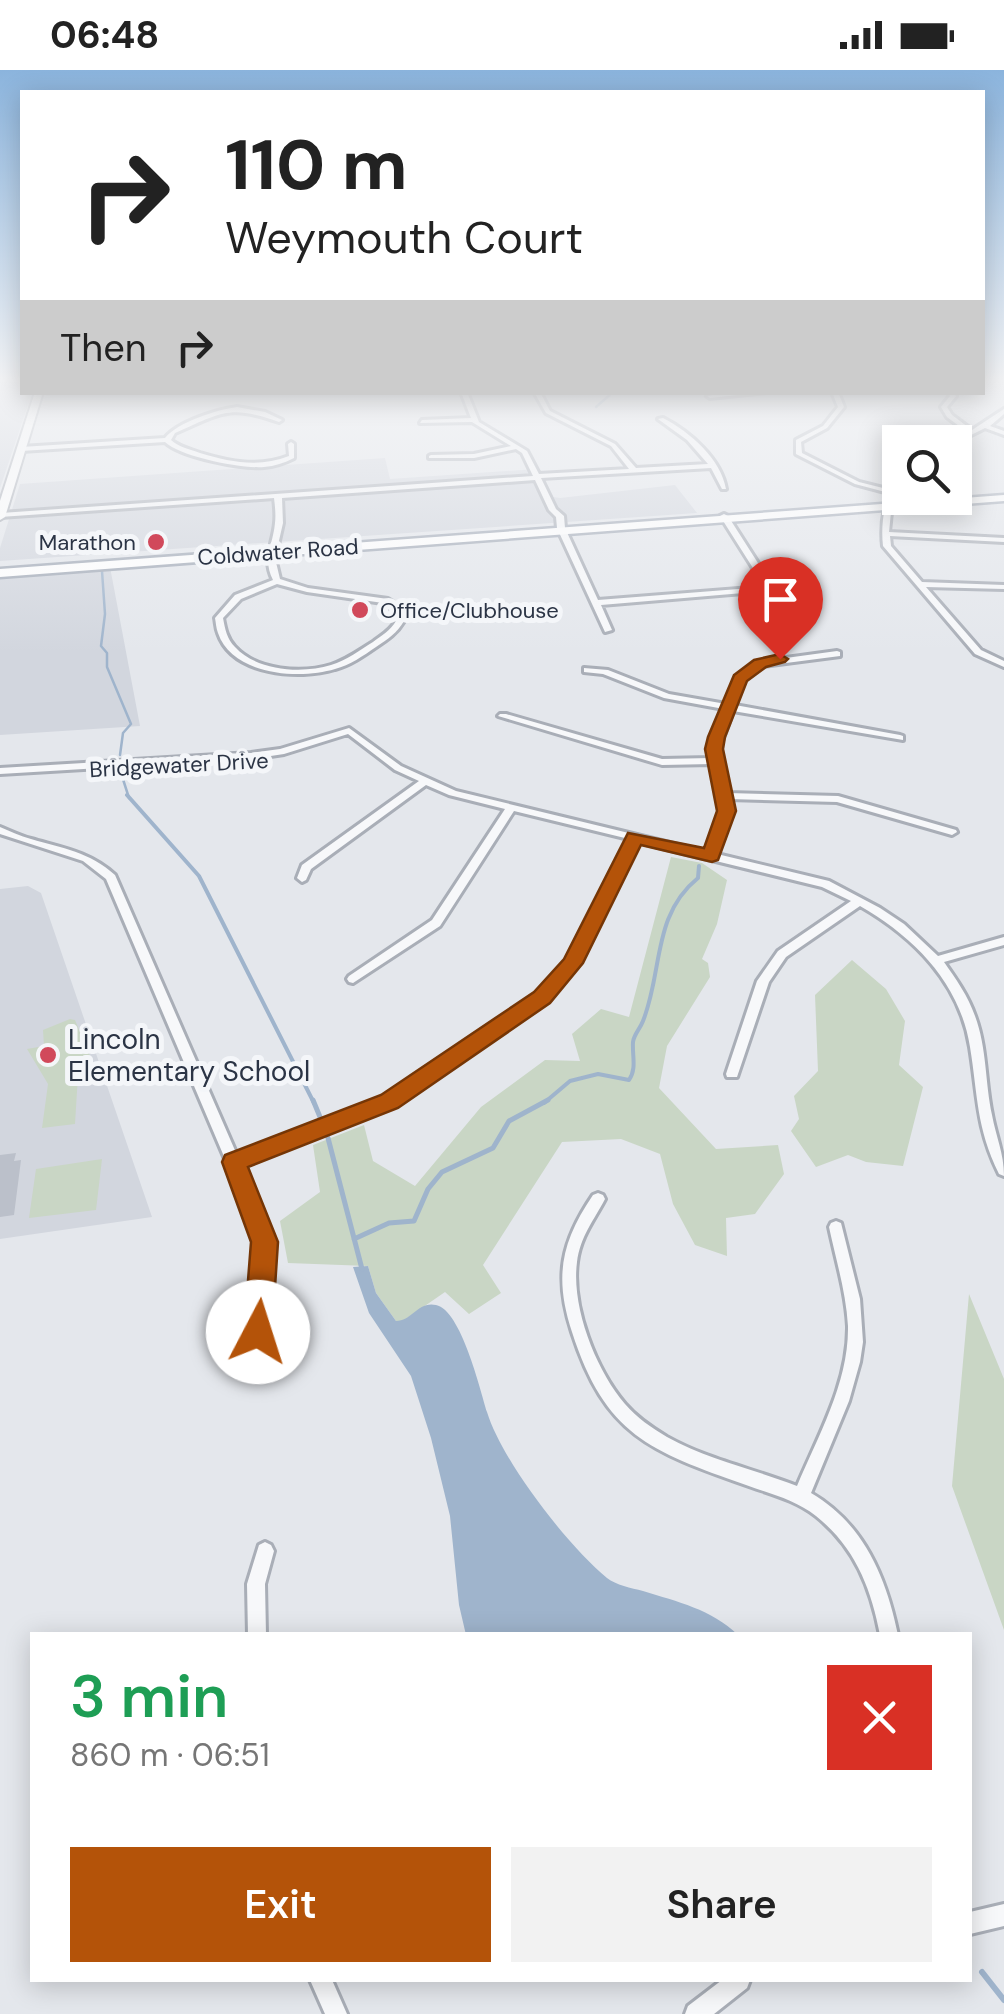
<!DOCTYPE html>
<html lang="en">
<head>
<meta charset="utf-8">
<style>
  body { margin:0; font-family:"DM Sans",sans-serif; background:#f2f2f2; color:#222; height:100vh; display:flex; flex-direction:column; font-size:38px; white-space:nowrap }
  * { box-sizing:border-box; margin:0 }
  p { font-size:32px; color:#767676 }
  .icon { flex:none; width:55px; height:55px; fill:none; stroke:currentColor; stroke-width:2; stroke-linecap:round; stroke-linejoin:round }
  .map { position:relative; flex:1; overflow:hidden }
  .sheet { position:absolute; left:30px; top:1562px; width:942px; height:350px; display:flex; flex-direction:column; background:#fff; border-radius:0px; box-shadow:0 5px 25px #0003 }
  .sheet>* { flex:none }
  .guide { position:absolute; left:20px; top:20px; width:965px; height:305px; border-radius:0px; box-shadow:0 5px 25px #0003; background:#fff; color:#222; overflow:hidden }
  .fabs { position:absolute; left:882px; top:355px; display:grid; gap:20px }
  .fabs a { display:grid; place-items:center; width:90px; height:90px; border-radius:0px; background:#fff; box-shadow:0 5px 25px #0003; font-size:50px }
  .pin { position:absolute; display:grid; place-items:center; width:85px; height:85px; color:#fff; margin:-102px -42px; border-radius:50% 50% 50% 0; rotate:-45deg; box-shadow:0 0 10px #0007 }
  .pin .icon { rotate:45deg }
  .me { position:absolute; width:110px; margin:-55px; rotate:5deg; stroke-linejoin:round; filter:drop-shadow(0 0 8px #0008) }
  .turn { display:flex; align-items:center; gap:35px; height:210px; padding:0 40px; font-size:45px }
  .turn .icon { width:130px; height:130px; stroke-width:2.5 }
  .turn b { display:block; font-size:70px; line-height:85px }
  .then { display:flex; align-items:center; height:95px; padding:0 40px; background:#0003; gap:20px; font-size:38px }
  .round { display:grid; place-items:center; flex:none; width:105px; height:105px; border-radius:0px; background:#f2f2f2 }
  .head { display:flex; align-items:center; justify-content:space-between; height:170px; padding:0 40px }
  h1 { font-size:60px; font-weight:600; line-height:75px; color:#1e9e55 }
  .cta { display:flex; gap:20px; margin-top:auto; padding:20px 40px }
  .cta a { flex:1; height:115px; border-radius:0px; background:#b45309; color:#fff; font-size:40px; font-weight:600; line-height:115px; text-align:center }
  .cta a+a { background:#f2f2f2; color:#222 }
  .status { display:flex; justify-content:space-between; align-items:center; height:70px; padding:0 50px; background:#fff; direction:ltr }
  .status svg { height:28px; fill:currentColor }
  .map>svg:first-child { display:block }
  .built { fill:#d2d6de }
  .green { fill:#c9d6c5 }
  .water { fill:#9fb4cc }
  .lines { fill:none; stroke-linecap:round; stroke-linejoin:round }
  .stream-far3 { stroke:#9fb4cc; stroke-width:2.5 }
  .stream-far2 { stroke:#9fb4cc; stroke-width:4 }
  .stream-far1 { stroke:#9fb4cc; stroke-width:5 }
  .stream { stroke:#9fb4cc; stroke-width:6 }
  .building { fill:#bbc0ca }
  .minor-casing { stroke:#a9aeb7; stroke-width:6 }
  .secondary-casing { stroke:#a9aeb7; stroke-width:4 }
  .primary-casing { stroke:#a3abb8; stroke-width:5 }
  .minor { fill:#f7f8fa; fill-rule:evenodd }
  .secondary { fill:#fff; fill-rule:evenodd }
  .primary { fill:#fff; fill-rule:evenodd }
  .route { fill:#b45309; stroke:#753606; stroke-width:2.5 }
  .poi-dot { fill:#d1495b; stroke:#f4f6f9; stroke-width:4 }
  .labels { text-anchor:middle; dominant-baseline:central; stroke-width:10; stroke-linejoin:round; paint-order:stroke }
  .far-poi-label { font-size:22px; fill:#2b3445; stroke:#f4f6f9; text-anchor:end }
  .far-street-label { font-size:22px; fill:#2b3445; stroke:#f4f6f9 }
  .poi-label { font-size:28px; fill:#2b3445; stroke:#f4f6f9; text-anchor:start }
</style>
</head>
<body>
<div class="status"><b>06:48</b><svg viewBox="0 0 49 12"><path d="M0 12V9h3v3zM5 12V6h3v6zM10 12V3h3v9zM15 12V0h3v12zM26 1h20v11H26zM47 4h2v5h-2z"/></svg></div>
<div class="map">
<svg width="1004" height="1944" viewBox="0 0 1004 1944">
  <rect width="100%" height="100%" fill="#e4e7ec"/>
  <!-- built -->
  <path class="built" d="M0 311H22V322L32 323 0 418Z
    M385 388 390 409 537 399 553 427 560 428 675 415 697 443 0 491V478L20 414Z
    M110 497 140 656 0 665V506Z
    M28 816 41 823 152 1147 0 1169V819Z"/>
  <!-- green -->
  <path class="green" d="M671 787 702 793 727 810 717 854 702 889 708 893 710 907 667 976 659 1018 716 1079 778 1075 784 1104 755 1144 726 1148 727 1186 695 1175 673 1134 660 1084 621 1069 562 1072 483 1195 501 1223 469 1244 445 1222 403 1251H396L376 1223 368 1196 288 1193 280 1151 320 1122 313 1075 364 1055 373 1091 415 1116 481 1037 545 990 580 991 572 964 601 939 629 947Z
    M852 890 886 919 905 951 899 995 923 1017 903 1096 866 1092 848 1085 816 1097 791 1061 799 1049 794 1026 818 1001 815 925Z
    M70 949 75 950 93 993 90 1000 78 1005 75 1054 42 1058 48 1014 27 979 44 976 43 960Z
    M102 1089 96 1140 29 1148 36 1099Z
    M969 1224 1004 1309V1560L952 1416Z"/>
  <!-- water -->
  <path class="water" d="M368 1196 376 1223 396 1251C412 1251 418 1231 436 1235 461 1240 480 1319 487 1342 502 1391 567 1475 607 1508 616 1515 631 1518 643 1521 678 1532 711 1539 738 1565H466L459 1535 450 1446 431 1368 411 1306 369 1243 353 1197Z"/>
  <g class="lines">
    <!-- stream-far3 -->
    <path class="stream-far3" d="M596 337 613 322
      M102 501 105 544 101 576 107 583V597L131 654 123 663 120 685
      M121 703 129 728"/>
    <!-- stream-far2 -->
    <path class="stream-far2" d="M127 725 199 806 314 1033
      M544 1033 570 1011 598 1004 629 1010C637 998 632 986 633 972 634 964 640 959 643 951 663 901 652 845 698 808L699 796"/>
    <!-- stream-far1 -->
    <path class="stream-far1" d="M313 1030 320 1047
      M328 1068 362 1199
      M354 1169 389 1153 414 1151 428 1119 442 1102 493 1078 509 1051 548 1030"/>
    <!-- stream -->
    <path class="stream" d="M982 1902 1004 1930"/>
  </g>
  <!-- building -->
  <path class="building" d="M16 1083 14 1091 21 1090 14 1145 0 1147V1085Z"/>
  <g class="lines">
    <!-- minor casing -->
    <g class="minor-casing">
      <path id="minor" d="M461 322H467L479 352 527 381 539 404 629 399 611 376 546 343 534 322H540L550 341 615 374 636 398 708 394 687 370 658 349 663 348C690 362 721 389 726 419H722L711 398 541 408 556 439 564 446 565 458 598 530 765 517 720 446 724 444 728 446 795 551 788 553 768 521 601 535 612 560 605 562 557 458 556 447 549 440 535 410 282 428 283 453 275 488 280 509 308 518 388 529 398 535 404 551C397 563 388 569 376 577 363 586 350 595 335 599 299 610 232 605 218 563 216 558 216 553 215 548L235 525 273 510C262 489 273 475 275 453 276 445 275 436 274 428L0 447 1 443 533 406 522 383 516 379 474 388H429V386L431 385 474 384 511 376 472 352 420 353 422 350 471 348ZM277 514 307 522 383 533 391 538 396 551C390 561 382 565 373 572 360 580 347 590 331 595 302 604 257 601 235 577 227 569 225 559 223 548L241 529Z
        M733 322H767L710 328 707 326Z
        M832 322H838L844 337 827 358 801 372 802 383 859 412 891 420 900 409V416L891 442 889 462 1004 468V472L890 466 891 476 922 512 1004 515V519L926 517 981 580 1004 591V597L975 584 883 476C881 458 883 441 889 423L855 414 796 384V370L823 356 838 337Z
        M947 322H953L956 326 947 337 952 345 972 360 1004 339V344L990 356 1004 361V365L985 358 955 373 950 372 967 362 947 347 941 337 950 326Z
        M237 337 265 342 282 350 279 352C229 334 221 343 175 363L171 370C179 377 189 379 200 383 230 392 259 398 289 386L288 374 291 372 294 374V388C284 393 275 396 264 397 242 399 181 387 165 372L21 381 18 379 21 377 165 368C178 352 216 340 237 337Z
        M837 581 840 582V586L763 596 744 610 735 635 900 665 903 666V670L733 641 719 679 728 723 838 726 956 760 957 762 952 765 837 732 729 729 731 741 717 784 829 811 880 838 904 854 938 886 1004 867V875L944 892C956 909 968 926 975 946 987 978 985 1013 992 1045 996 1067 1004 1083 1004 1106L999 1104C976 1057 978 1026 970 977 960 913 914 867 860 836L786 887 769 912 738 1004 737 1007H727L726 1004 757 911 778 881 851 831 822 817 638 772 579 893 546 930 395 1035 241 1095 268 1157 272 1187 266 1262 263 1267 258 1269 253 1267 250 1262 258 1187 254 1157 106 809 83 791 0 764V757C10 761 20 766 31 769 62 778 90 782 115 805L237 1085 385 1027 538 924 568 891 629 769 514 741 440 856 353 913 349 912 347 909 349 906 432 850 505 739 449 725 426 715 311 799 306 810 302 812 297 808 302 795 419 711 395 700 348 664 284 684 251 689 0 704V698L251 683 280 679 349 658 401 696 456 721 707 782 721 741 712 694 662 695 498 646 500 644H506L662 689 711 688 709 679 724 639 664 628 603 604 584 602V598L608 600 669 624 726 634 737 607 757 592Z
        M598 1123 603 1125 605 1129C594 1150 580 1167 577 1192 571 1237 596 1300 625 1334 637 1348 652 1358 667 1367 708 1390 754 1399 797 1416 818 1366 849 1312 848 1256 846 1222 836 1190 829 1157L831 1153 836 1151 841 1153 860 1229 863 1272 860 1292 849 1331 811 1423C864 1454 886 1507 898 1565H880C871 1518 855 1477 816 1446 796 1430 771 1424 746 1415 650 1381 605 1365 572 1262 554 1207 561 1172 593 1125Z
        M265 1472 271 1475 274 1481 265 1514 266 1565H248L247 1514 259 1475Z
        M1004 1834V1856L970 1864V1842Z
        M310 1910H332L347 1944H325Z
        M722 1910H750L747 1918 714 1944H685L688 1936Z"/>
    </g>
    <!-- secondary casing -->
    <g class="secondary-casing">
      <path id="secondary" d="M35 322H43L5 447 0 450V431Z"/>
    </g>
    <!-- primary casing -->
    <g class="primary-casing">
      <path id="primary" d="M1004 425V431L0 507V499Z"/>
    </g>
    <!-- minor -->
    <use href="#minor" class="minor"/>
    <!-- secondary -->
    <use href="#secondary" class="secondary"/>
    <!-- primary -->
    <use href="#primary" class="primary"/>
  </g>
  <!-- sky -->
  <linearGradient id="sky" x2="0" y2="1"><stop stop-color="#8bb4dd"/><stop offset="0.53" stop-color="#f3f4f6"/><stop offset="1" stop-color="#f3f4f6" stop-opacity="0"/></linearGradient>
  <rect width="1004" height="583" fill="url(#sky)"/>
  <!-- route -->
  <path class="route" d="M780 584 788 589 785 592 766 597 747 611 725 667 723 679 736 741 718 790 712 792 641 775 583 893 550 933 398 1038 248 1097 278 1172 272 1262 268 1271 258 1275 248 1271 244 1262 251 1172 222 1092 225 1085 381 1025 534 922 564 889 628 763 704 778 717 741 705 679 708 667 734 605 754 590Z"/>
  <!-- markers -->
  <g class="poi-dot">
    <circle cx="156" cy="472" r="10"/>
    <circle cx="360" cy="540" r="10"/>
    <circle cx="48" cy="985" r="10"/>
  </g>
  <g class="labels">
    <!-- far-poi labels -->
    <g class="far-poi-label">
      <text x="136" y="472">Marathon</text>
      <text x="380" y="540" text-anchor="start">Office/Clubhouse</text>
    </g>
    <!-- far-street labels -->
    <g class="far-street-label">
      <text transform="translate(278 482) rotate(-4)">Coldwater Road</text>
      <text transform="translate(179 695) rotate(-3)">Bridgewater Drive</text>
    </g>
    <!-- poi labels -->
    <g class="poi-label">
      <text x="68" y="969">Lincoln<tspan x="68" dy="32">Elementary School</tspan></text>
    </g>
  </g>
</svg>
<div class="fabs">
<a><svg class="icon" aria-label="search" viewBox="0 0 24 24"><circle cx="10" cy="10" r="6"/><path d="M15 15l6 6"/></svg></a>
</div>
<div class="pin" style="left:780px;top:589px;background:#d93025"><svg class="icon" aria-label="arrive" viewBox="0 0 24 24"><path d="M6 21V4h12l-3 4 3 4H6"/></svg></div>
<svg class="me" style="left:258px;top:1262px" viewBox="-20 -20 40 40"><circle r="19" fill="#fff"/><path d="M0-13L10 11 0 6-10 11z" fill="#b45309"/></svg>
<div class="guide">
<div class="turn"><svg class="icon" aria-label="right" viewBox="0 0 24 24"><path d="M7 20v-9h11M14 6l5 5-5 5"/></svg><div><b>110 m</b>Weymouth Court</div></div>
<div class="then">Then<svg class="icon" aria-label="right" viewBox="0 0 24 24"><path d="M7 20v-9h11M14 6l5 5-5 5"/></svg></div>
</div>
<section class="sheet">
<div class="head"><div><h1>3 min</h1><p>860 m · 06:51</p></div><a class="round" style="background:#d93025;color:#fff"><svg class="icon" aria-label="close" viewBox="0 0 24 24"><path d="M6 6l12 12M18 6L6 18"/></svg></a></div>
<div class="cta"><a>Exit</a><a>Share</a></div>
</section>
</div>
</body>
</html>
